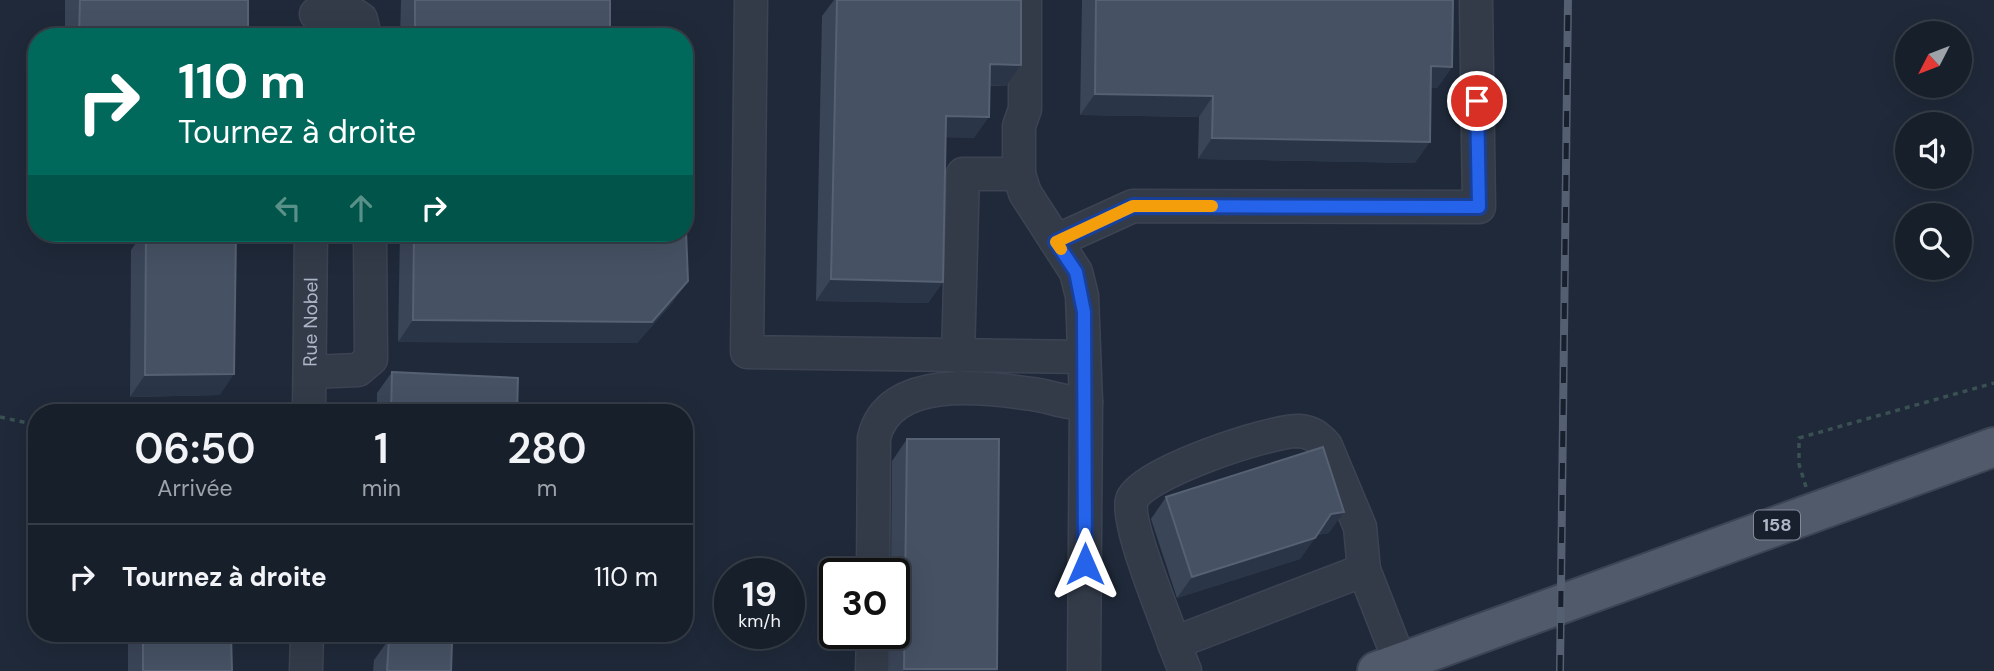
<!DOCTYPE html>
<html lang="fr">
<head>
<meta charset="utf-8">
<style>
  body { margin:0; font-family:"DM Sans",sans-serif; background:#202733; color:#f1f3f6; height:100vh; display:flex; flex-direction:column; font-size:26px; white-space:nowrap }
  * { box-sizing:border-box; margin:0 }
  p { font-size:23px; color:#9ea2a9 }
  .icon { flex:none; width:38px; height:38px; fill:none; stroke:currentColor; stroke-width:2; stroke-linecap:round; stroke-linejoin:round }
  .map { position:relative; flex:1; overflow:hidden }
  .panel { position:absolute; left:28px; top:404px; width:665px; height:238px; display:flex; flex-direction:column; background:#171f2b; border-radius:28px; box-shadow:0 7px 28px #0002,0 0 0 2px #363d47 }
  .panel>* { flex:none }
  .guide { position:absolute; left:28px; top:28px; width:665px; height:214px; border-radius:28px; box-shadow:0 7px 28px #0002,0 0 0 2px #363d47; background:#00695c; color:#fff; overflow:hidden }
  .needle { width:46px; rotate:228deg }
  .buttons { position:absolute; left:1895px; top:21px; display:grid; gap:14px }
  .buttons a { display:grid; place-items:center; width:77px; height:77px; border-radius:50%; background:#171f2b; box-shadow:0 7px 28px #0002,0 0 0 2px #363d47; font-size:35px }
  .speed { position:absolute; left:714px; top:558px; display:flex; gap:14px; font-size:35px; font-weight:700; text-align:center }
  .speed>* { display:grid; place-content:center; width:91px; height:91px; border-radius:50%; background:#171f2b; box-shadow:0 7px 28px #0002,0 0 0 2px #363d47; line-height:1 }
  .speed small { font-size:18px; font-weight:400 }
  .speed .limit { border:4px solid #111; border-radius:10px; background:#fff; color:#111 }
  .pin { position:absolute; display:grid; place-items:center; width:60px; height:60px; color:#fff; margin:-30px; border:4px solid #fff; border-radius:50%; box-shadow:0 2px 7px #0007 }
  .me { position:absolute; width:77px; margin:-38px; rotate:0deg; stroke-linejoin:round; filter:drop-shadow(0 0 5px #0008) }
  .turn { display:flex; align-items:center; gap:24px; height:147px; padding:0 35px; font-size:32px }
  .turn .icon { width:91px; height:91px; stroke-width:2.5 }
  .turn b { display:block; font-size:49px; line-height:60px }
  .lanes { display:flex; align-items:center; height:66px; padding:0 35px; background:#0003; justify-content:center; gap:35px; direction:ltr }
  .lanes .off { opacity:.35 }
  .eta { display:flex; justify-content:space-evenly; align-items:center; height:119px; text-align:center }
  .eta b { font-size:42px; font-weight:600; line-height:49px }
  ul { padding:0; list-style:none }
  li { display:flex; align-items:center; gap:21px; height:105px; padding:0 35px; border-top:2px solid #363d47 }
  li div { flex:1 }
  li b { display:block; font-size:26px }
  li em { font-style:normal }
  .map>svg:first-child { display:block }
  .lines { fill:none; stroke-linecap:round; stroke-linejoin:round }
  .minor-casing { stroke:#3c4453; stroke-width:35 }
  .major-casing { stroke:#3c4453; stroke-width:42 }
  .path { stroke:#3a5052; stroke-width:3.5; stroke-dasharray:5 5; stroke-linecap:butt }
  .minor { stroke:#333b49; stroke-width:32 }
  .major { stroke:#505a6a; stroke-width:38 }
  .rail-casing { stroke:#545f71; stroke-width:8 }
  .rail { stroke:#18202e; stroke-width:5; stroke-dasharray:16; stroke-linecap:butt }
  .wall { fill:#3a4558 }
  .shaded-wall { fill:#2a3547 }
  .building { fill:#465264; stroke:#566173; stroke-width:2 }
  .route-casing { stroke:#184099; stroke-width:18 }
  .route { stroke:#2563eb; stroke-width:12 }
  .slow { stroke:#f59e0b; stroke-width:12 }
  .labels { text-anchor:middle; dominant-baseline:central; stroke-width:7; stroke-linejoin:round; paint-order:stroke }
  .shield { fill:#18202e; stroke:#808998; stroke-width:2 }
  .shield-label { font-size:18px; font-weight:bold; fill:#adb6c6 }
  .street-label { font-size:19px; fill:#adb6c6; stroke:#18202e }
</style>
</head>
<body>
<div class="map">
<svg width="1994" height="671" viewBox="0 0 1994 671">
  <rect width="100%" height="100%" fill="#1f2939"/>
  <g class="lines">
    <!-- minor casing -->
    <g class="minor-casing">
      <g id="minor">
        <path d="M751 0 747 352 1084 357"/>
        <path d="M316 14 352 13 361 19 365 37"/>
        <path d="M1019 174 1025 193 1076 272 1082 296 1086 402 1084 671"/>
        <path d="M1056 241 1133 206 1479 207 1476 0"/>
        <path d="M958 356 963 174H1019V126L1025 109V0"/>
        <path d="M310 372 358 370 371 359 370 233"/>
        <path id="s1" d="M309 413 311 233"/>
        <path d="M873 574 874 438C888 374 984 387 1032 394 1051 396 1067 405 1086 402"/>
        <path d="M1174 643C1165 617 1125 521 1132 500 1139 474 1271 430 1299 431 1312 432 1318 437 1326 446L1360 527 1364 570"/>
        <path d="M306 671 307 634"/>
        <path d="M872 671 873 634"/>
        <path d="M1185 671 1174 643 1364 570 1400 662"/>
      </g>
    </g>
    <!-- major casing -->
    <g class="major-casing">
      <path id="major" d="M1377 671 1994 447"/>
    </g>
    <!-- path -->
    <path class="path" d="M0 417 37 425
      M1806 487 1799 464V438L1994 383"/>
    <!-- minor -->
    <use href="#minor" class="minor"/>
    <!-- major -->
    <use href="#major" class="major"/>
    <!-- rail casing -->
    <g class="rail-casing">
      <path id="rail" d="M1560 671 1568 0"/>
    </g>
    <!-- rail -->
    <use href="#rail" class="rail"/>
  </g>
  <!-- wall -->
  <path class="wall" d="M65 0H248V37H65Z
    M401 0H610V37H400Z
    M834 0H1021V65L1006 86H990L974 138 946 137 943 282 928 303 816 301 822 16Z
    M1082 0H1453L1452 67 1437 88H1431L1415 163 1198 159 1199 117 1080 115Z
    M143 233H236L220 395 130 397 131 250Z
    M400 233H684L673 302 637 343 398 342Z
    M392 372 517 413H377V393Z
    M907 439 997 669 996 671H889L890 634H894V574H891L892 461Z
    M1166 497 1329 533 1317 535 1300 559 1177 598 1151 519Z
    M128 634H231L232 671H128Z
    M389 639 451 671H373L374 660Z"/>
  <!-- shaded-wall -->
  <path class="shaded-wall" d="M990 64 1021 65 1006 86 975 85Z
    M1431 66 1452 67 1437 88H1416Z
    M1095 94 1213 96 1199 117 1080 115Z
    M946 116 989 117 974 138 931 137Z
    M1212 138 1430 142 1415 163 1198 159Z
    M831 279 943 282 928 303 816 301Z
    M688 281 673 302 637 343 398 342 413 320Z
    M234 374 220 395 130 397 145 375Z
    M1344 512 1329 533 1316 535 1331 514Z
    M1315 538 1300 559 1177 598 1192 577Z
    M904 669H997L996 671H903Z"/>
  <!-- building -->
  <path class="building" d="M80 0H248V37H79Z
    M415 0H610V37H415Z
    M837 0H1021V65L990 64 989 117 946 116 943 282 831 279Z
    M1096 0H1453L1452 67 1431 66 1430 142 1212 138 1213 96 1095 94Z
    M684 180 688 281 652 322 413 320 414 233H684Z
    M146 233H236L234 374 145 375Z
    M392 372 518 378 517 413H391Z
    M907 439H999L997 669H904Z
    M1323 447 1344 512 1331 514 1315 538 1192 577 1166 497Z
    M143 634H231L232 671H143Z
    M389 639 452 642 451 671H387Z"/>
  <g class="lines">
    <!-- route casing -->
    <g class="route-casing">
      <path id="route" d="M1085 564 1084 312 1076 272 1056 242 1133 206 1479 207 1477 101"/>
    </g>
    <!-- route -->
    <use href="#route" class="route"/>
    <!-- slow -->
    <path class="slow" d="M1061 249 1056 242 1133 206H1212"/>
  </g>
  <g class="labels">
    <!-- shield labels -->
    <rect class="shield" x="1754" y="510.5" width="46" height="29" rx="5"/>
    <g class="shield-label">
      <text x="1777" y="525">158</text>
    </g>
    <!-- street labels -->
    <g class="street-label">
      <text stroke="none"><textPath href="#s1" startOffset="91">Rue Nobel</textPath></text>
    </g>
  </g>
</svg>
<div class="buttons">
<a><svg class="needle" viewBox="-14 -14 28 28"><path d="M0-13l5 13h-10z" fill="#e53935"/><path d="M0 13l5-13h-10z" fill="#9ea2a9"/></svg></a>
<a><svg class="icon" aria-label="sound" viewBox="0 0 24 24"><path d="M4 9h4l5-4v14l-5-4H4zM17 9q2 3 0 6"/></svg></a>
<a><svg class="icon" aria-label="search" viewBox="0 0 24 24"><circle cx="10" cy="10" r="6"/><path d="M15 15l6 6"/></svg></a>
</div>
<div class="speed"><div>19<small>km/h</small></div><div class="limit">30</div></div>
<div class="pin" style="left:1477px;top:101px;background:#d93025"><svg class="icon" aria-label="arrive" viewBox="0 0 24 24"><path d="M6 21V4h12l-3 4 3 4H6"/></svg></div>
<svg class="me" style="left:1085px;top:564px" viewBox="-20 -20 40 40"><path d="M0-17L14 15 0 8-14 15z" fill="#2563eb" stroke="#fff" stroke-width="4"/></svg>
<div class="guide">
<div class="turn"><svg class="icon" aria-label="right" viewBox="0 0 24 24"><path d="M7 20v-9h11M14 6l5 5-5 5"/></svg><div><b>110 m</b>Tournez à droite</div></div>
<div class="lanes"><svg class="icon off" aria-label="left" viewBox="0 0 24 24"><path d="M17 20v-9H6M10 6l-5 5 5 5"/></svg><svg class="icon off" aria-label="ahead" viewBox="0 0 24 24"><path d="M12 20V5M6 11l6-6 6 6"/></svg><svg class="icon" aria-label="right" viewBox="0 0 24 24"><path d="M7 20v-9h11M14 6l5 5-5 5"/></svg></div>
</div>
<section class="panel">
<div class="eta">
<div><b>06:50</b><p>Arrivée</p></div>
<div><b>1</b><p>min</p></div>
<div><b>280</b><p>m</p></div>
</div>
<ul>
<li><svg class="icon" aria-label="right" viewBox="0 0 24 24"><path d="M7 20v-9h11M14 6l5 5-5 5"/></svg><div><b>Tournez à droite</b></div><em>110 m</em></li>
</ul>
</section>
</div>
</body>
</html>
